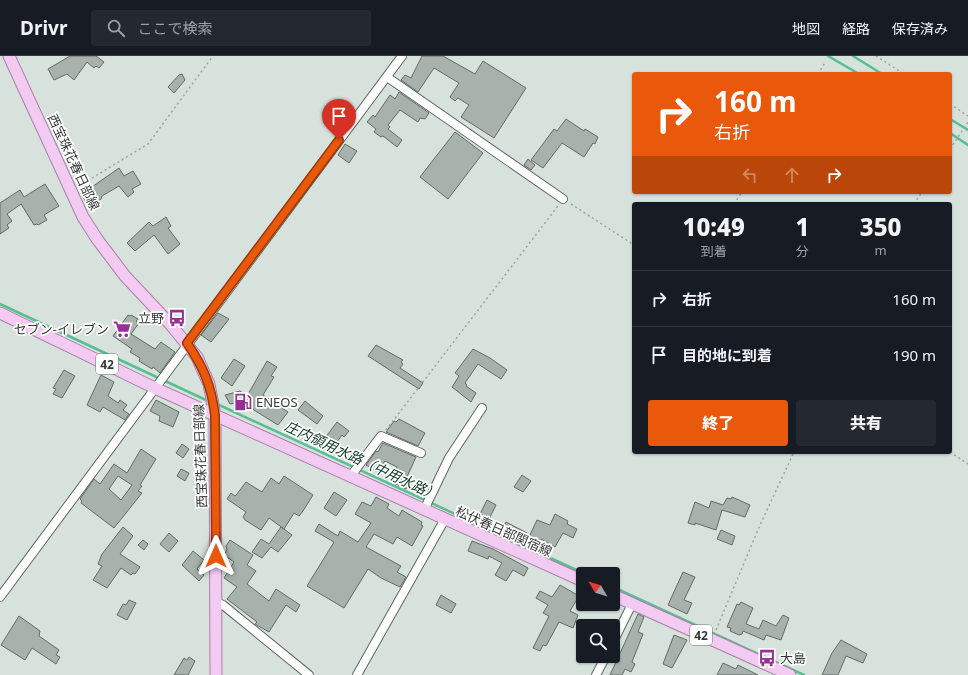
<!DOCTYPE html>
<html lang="ja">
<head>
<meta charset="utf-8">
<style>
  body { margin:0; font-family:"Noto Sans","Noto Sans JP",sans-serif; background:#242831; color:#f1f3f6; height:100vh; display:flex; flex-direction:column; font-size:15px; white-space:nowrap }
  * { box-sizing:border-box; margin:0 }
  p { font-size:13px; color:#9ea1a6 }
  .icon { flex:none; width:22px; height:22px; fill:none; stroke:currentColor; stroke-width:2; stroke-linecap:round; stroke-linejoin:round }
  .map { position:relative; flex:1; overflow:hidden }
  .side { position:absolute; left:632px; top:146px; width:320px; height:252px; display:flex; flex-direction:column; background:#171b24; border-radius:4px; box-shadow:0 1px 3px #0004 }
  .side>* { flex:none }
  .hud { position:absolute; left:632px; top:16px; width:320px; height:122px; border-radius:4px; box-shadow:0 1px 3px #0004; background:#ea580c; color:#fff; overflow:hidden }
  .needle { width:26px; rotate:308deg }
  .buttons { position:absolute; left:576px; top:511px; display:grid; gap:8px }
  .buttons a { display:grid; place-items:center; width:44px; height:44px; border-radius:4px; background:#171b24; box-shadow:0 1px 3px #0004; font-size:20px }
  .pin { position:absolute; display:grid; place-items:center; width:34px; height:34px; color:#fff; margin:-41px -17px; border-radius:50% 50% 50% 0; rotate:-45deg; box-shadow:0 0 4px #0007 }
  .pin .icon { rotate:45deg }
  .me { position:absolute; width:44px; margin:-22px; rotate:0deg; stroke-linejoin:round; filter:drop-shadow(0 0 3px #0008) }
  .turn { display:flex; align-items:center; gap:14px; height:84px; padding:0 16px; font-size:18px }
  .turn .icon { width:52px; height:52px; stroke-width:2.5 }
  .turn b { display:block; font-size:28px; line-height:34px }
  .lanes { display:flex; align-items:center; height:38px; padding:0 16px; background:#0003; justify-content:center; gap:20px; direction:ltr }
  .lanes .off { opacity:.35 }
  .eta { display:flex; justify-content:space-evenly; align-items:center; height:68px; text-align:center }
  .eta b { font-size:24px; font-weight:800; line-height:28px }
  .cta { display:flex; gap:8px; margin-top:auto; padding:8px 16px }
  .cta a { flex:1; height:46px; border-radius:4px; background:#ea580c; color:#fff; font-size:16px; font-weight:800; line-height:46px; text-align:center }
  .cta a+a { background:#242831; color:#f1f3f6 }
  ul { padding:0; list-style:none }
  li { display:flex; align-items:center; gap:12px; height:56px; padding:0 16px; border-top:1px solid #363941 }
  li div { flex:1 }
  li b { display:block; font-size:15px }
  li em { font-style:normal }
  header { display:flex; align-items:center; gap:24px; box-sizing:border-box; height:56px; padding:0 20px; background:#171b24; border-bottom:1px solid #363941 }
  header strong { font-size:19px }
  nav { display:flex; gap:22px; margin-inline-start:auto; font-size:14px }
  .search { width:280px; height:36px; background:#242831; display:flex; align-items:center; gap:10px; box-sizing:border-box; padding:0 14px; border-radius:4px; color:#9ea1a6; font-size:15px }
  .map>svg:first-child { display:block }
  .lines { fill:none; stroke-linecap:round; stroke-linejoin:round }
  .stream { stroke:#57bf91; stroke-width:2.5 }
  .building { fill:#a8b2ad; stroke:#636b66; fill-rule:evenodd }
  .minor-casing { stroke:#5e6762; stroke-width:10 }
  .major-casing { stroke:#ab80aa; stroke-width:13 }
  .path { stroke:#9ca39f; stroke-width:1.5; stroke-dasharray:2 3; stroke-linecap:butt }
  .minor { stroke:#fff; stroke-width:8 }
  .major { stroke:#f3caf1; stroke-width:11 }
  .route-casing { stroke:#983908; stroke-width:10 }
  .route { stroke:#ea580c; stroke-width:7 }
  .labels { text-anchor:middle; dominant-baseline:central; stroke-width:3.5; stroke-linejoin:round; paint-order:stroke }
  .shield { fill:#fff; stroke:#727473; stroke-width:1 }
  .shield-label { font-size:12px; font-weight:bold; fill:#353937 }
  .street-label { font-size:13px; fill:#353937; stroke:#fff }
  .poi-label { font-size:13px; fill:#353937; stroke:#fff; text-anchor:end }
  .water-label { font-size:14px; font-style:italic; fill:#0b3927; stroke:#fff }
</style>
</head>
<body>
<header>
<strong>Drivr</strong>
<div class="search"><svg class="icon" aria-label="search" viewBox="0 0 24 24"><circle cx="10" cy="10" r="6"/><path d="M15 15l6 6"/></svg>ここで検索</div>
<nav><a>地図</a><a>経路</a><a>保存済み</a></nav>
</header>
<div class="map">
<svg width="968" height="619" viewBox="0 0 968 619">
  <rect width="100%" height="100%" fill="#d8e2dc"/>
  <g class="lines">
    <!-- stream -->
    <path class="stream" d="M828 0 859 18
      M853 0 882 18
      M950 63 968 74
      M950 77 968 89
      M0 248 208 345
      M217 348 585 518
      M613 531 804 619"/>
  </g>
  <!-- building -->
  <path class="building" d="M70 0H96L104 6 99 12 96 10 94 12 87 6 74 24 67 18 54 24 48 13Z
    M422 0H443L475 18 483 5 526 32 494 82 461 61 469 49 458 42 455 45 450 41 459 27 434 12 418 36 401 24 405 19 411 22Z
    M182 18 185 24 174 37 168 31 179 19Z
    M399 36 429 57 425 63 420 62 418 66 400 54 388 69 390 71 388 73 402 84 397 91 383 80 381 81 374 76 376 73 367 66 373 59 375 61 390 39 395 43Z
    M566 63 584 75 585 73 598 81 595 88 593 87 584 101 562 87 543 112 531 104 554 73 557 75Z
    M455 76 483 97 448 143 420 121Z
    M345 88 357 95 349 107 338 99Z
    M528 103 535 109 531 114 524 109Z
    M119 112 124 120 133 115 141 128 132 133 134 136 128 141 119 130 102 140 101 143 88 151 82 138Z
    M45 128 59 150 44 159 47 164 38 169 37 168 34 169 21 148 7 158 12 165 7 169 9 172 0 178V147L20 134 24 141Z
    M166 161 171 170 168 172 180 188 168 198 154 179 135 195 127 187 149 166 153 170Z
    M218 257 229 263 211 286 201 279Z
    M128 259 130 260 131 259 138 263 136 265 139 267 131 278 155 293 161 286 175 296 160 317 153 311 152 313 139 305 140 302 130 296 132 293 113 280Z
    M376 289 403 304 401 306 403 308 400 312 423 327 419 333 368 300Z
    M473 293 490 302 507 314 501 323 478 308 465 327 467 329 466 330 476 337 471 346 452 331 459 320 455 317Z
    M234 303 245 310 232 330 221 322Z
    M267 305 277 311 271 320 274 321 263 339 288 356 278 369 241 346 230 348 225 339 240 335 247 340Z
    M64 314 75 320 62 342 53 338 56 333 53 332Z
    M101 319 114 326 108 340 118 347 120 344 127 349 123 354 129 358 125 364 103 351 100 356 87 349Z
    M156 344 179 356 173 371 159 365 160 360 150 355Z
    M305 345 323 360 317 368 298 354Z
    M399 363 425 377 418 390 386 376 394 365 396 366Z
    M337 366 349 375 344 381 342 379 334 390 325 382Z
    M383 387 416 401 406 423 410 425 406 433 390 425 397 411 385 405 377 416 366 409 376 395 378 396Z
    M182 388 189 393 183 402 176 397Z
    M141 393 156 403 140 429 142 430 138 435 142 437 114 472 81 447 82 445 80 443 94 423 100 428 114 408 127 417ZM118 420 132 429 121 444 109 433Z
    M181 413 189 417 185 425 177 420Z
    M522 419 531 425 523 436 514 431Z
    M284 420 313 439 303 455 299 460 294 457 284 473 269 462 261 474 245 464 243 461 246 456 227 443 231 437 235 440 237 438 246 426 262 436 271 422 279 428Z
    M334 436 347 444 336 460 324 452Z
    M376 441 389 448 387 452 399 460 402 454 422 466 421 469 423 470 412 490 397 481 393 488 374 478 366 491 401 510 397 516 406 521 400 531 381 522 368 513 344 552 307 530 334 486 315 475 319 468 338 480 340 475 358 486 371 467 355 458 362 446 371 450Z
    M732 441 750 449 745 461 722 454 716 474 695 467V469L688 467 695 446 709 452 711 445 723 449 727 442 731 443Z
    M487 444 496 449 489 463 480 458Z
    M555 458 568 465 567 468 577 473 573 482 563 477 555 491 541 483 539 489 528 483 537 464 550 469Z
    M506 466 527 477 524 484 502 474Z
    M123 471 133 480 120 498 140 511 135 518 133 517 131 519 121 512 107 532 93 524 102 510 98 508 102 498Z
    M281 471 292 479 278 496 271 491 262 502 252 496 261 483 269 488Z
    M721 474 735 480 732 489 717 483Z
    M169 477 178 485 169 496 160 488Z
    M143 484 148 488 144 494 138 489Z
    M230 484 253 499 247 509 256 515 247 528 269 545 276 533 300 549 296 556 286 549 269 576 255 568 257 566 227 543 237 531 224 522 234 506 224 499 227 494 226 490Z
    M472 485 493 493 528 512 524 520 513 514 506 525 495 519 502 507 489 500 488 503 468 495Z
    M193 495 204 504 197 513 204 519 199 525 182 509Z
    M683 516 695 521 684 544 692 547 687 558 668 549Z
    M560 529 579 540 570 555 578 559 573 572 559 566 546 590 543 589 540 595 533 592 549 560 543 557 548 549 536 542 540 535 552 541Z
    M441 539 456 548 451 557 436 549Z
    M129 544 136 547 127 564 117 559 123 548 126 549Z
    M741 546 753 552 746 568 759 573 763 564 776 570 783 559 789 562 781 584 766 579 764 584 743 575 742 578 739 579 730 575 731 572 727 571 737 548 739 549Z
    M638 558 644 561 638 576 643 578 632 606 635 608 631 616 625 613 622 619H610Z
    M19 560 40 575 39 580 59 594 56 599 60 601 56 608 32 592 25 604 1 589Z
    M674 579 687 584 672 612 663 608Z
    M841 584 867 598 863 607 846 600 838 619H822L832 597Z
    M189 601 195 605 188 619H174L184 602 187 604Z
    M723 607 736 613 738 609 758 619H717Z"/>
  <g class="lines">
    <!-- minor casing -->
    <g class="minor-casing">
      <path id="minor" d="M387 21 563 143
        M350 421 381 380 421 397
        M424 454 449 402 482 352
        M0 541 402 0
        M216 546 223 549 309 619
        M613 586 632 548
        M357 619 445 463
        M596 619 606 600"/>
    </g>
    <!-- major casing -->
    <g class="major-casing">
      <path id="major" d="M9 0 83 161 97 183 125 220 171 269 197 301 209 328 215 359 216 619
        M0 257 157 333 583 525
        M613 539 790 619"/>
    </g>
    <!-- path -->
    <path class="path" d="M876 0 904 18
      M818 18 826 5
      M950 48 968 60
      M950 93 968 66
      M79 130 148 88 213 0
      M571 148 634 189
      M734 148 742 136
      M914 148 922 136
      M386 374 558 150
      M950 396 968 408
      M716 574 760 469 794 396"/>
    <!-- minor -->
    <use href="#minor" class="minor"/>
    <!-- major -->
    <use href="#major" class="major"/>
  </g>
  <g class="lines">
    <!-- route casing -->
    <g class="route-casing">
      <path id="route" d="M216 500 215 359C211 329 204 312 187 287L339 84"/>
    </g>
    <!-- route -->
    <use href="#route" class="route"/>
  </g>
  <!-- icons -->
  <defs>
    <g id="bus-bare" transform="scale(1.38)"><path d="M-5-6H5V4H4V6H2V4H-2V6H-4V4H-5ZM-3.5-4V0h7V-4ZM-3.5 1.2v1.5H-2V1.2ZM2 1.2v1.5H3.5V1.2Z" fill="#963094" stroke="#fff" stroke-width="2.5" paint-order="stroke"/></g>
    <g id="supermarket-bare" transform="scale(1.38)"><path d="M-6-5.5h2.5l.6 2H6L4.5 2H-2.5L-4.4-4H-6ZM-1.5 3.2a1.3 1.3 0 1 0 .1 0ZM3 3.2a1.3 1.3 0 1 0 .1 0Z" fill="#963094" stroke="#fff" stroke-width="2.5" paint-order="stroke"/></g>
    <g id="fuel-bare" transform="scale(1.38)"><path d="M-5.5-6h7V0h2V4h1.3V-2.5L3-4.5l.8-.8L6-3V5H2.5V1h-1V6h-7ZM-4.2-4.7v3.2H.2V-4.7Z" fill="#963094" stroke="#fff" stroke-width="2.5" paint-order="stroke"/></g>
  </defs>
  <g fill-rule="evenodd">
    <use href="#bus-bare" x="177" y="262"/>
    <use href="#supermarket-bare" x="122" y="273"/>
    <use href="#fuel-bare" x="243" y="346"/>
    <use href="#bus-bare" x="767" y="602"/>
  </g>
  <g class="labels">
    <!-- shield labels -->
    <g class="shield">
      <rect x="96" y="298" width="22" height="20" rx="3"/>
      <rect x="690" y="569" width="22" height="20" rx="3"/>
    </g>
    <g class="shield-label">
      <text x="107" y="308">42</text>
      <text x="701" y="579">42</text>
    </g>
    <!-- street labels -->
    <g class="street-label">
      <text transform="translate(74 106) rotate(65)">西宝珠花春日部線</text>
      <text transform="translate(200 400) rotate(-92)">西宝珠花春日部線</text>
      <text transform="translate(504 475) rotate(24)">松伏春日部関宿線</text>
    </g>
    <!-- poi labels -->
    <g class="poi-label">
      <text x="164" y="262">立野</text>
      <text x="109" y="273">セブン-イレブン</text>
      <text x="256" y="346" text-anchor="start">ENEOS</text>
      <text x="780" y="602" text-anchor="start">大島</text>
    </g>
    <!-- water labels -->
    <g class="water-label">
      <text transform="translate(362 404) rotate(25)">庄内領用水路（中用水路）</text>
    </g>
  </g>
</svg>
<div class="buttons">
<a><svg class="needle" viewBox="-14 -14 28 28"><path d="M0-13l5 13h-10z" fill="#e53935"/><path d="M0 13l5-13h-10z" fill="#9ea1a6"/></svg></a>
<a><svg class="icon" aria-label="search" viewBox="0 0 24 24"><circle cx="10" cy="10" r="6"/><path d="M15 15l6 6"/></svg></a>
</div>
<div class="pin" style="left:339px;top:84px;background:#d93025"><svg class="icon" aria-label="arrive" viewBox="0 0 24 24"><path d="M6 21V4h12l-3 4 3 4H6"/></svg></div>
<svg class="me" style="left:216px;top:500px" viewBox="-20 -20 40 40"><path d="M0-17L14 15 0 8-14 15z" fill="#ea580c" stroke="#fff" stroke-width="4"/></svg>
<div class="hud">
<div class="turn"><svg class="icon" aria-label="right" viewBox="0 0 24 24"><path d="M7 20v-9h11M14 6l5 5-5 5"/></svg><div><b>160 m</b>右折</div></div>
<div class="lanes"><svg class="icon off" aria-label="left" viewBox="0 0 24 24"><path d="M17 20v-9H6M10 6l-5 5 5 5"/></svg><svg class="icon off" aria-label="ahead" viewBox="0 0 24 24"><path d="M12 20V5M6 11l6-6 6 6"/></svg><svg class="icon" aria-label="right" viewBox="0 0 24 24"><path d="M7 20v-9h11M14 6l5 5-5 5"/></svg></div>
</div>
<section class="side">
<div class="eta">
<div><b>10:49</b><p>到着</p></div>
<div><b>1</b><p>分</p></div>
<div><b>350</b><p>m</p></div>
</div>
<ul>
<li><svg class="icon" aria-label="right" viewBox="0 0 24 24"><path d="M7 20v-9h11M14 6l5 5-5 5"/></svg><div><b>右折</b></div><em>160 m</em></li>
<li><svg class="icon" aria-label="arrive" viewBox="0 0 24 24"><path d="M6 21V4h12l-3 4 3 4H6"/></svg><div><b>目的地に到着</b></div><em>190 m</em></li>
</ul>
<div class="cta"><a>終了</a><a>共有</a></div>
</section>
</div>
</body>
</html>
